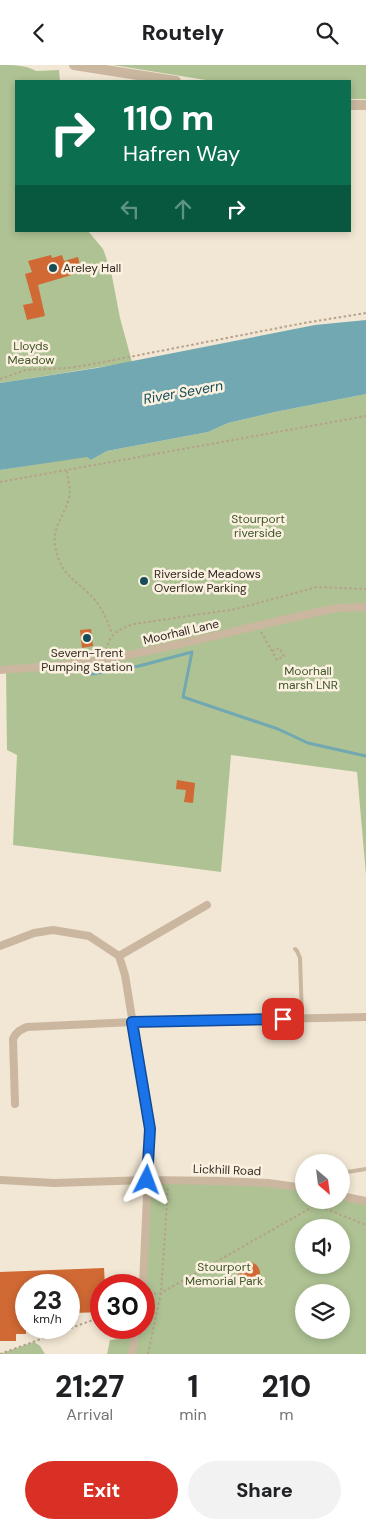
<!DOCTYPE html>
<html lang="en">
<head>
<meta charset="utf-8">
<style>
  body { margin:0; font-family:"DM Sans",sans-serif; background:#f2f2f2; color:#202124; height:100vh; display:flex; flex-direction:column; font-size:19px; white-space:nowrap }
  * { box-sizing:border-box; margin:0 }
  p { font-size:16px; color:#757577 }
  .icon { flex:none; width:28px; height:28px; fill:none; stroke:currentColor; stroke-width:2; stroke-linecap:round; stroke-linejoin:round }
  .map { position:relative; height:1289px; overflow:hidden }
  .drawer { display:flex; flex-direction:column; background:#fff; flex:1 }
  .drawer>* { flex:none }
  .hud { position:absolute; left:15px; top:15px; width:336px; height:152px; border-radius:0px; box-shadow:0 2px 8px #0003; background:#0b6e4f; color:#fff; overflow:hidden }
  .needle { width:32px; rotate:152deg }
  .tools { position:absolute; left:295px; top:1089px; display:grid; gap:10px }
  .tools a { display:grid; place-items:center; width:55px; height:55px; border-radius:50%; background:#fff; box-shadow:0 2px 8px #0003; font-size:25px }
  .speed { position:absolute; left:15px; top:1209px; display:flex; gap:10px; font-size:25px; font-weight:700; text-align:center }
  .speed>* { display:grid; place-content:center; width:65px; height:65px; border-radius:50%; background:#fff; box-shadow:0 2px 8px #0003; line-height:1 }
  .speed small { font-size:12px; font-weight:400 }
  .speed .limit { border:8px solid #d22; background:#fff; color:#111 }
  .pin { position:absolute; display:grid; place-items:center; width:42px; height:42px; color:#fff; margin:-21px; border-radius:10px; box-shadow:0 2px 8px #0006 }
  .me { position:absolute; width:55px; margin:-28px; rotate:3deg; stroke-linejoin:round; filter:drop-shadow(0 0 4px #0008) }
  .turn { display:flex; align-items:center; gap:18px; height:105px; padding:0 25px; font-size:22px }
  .turn .icon { width:65px; height:65px; stroke-width:2.5 }
  .turn b { display:block; font-size:35px; line-height:42px }
  .lanes { display:flex; align-items:center; height:48px; padding:0 25px; background:#0003; justify-content:center; gap:25px; direction:ltr }
  .lanes .off { opacity:.35 }
  .eta { display:flex; justify-content:space-evenly; align-items:center; height:85px; text-align:center }
  .eta b { font-size:30px; font-weight:800; line-height:35px }
  .action { display:flex; gap:10px; margin-top:auto; padding:10px 25px }
  .action a { flex:1; height:58px; border-radius:30px; background:#d93025; color:#fff; font-size:20px; font-weight:800; line-height:58px; text-align:center }
  .action a+a { background:#f2f2f2; color:#202124 }
  header { display:flex; justify-content:space-between; align-items:center; height:65px; padding:0 25px; background:#fff; font-size:22px; font-weight:800 }
  .map>svg:first-child { display:block }
  .green { fill:#aec293; fill-rule:evenodd }
  .water { fill:#71a8b1 }
  .lines { fill:none; stroke-linecap:round; stroke-linejoin:round }
  .stream { stroke:#71a8b1; stroke-width:3 }
  .building { fill:#d06934 }
  .path { stroke:#b6a18a; stroke-width:2; stroke-dasharray:2.5 2.5; stroke-linecap:butt }
  .service { stroke:#cbb7a0; stroke-width:4 }
  .minor { stroke:#cbb7a0; stroke-width:8 }
  .tertiary { stroke:#cbb7a0; stroke-width:10 }
  .route-casing { stroke:#114b97; stroke-width:12 }
  .route { stroke:#1a73e8; stroke-width:9 }
  .poi-dot { fill:#164d58; stroke:#faf1e0; stroke-width:2 }
  .labels { text-anchor:middle; dominant-baseline:central; stroke-width:5; stroke-linejoin:round; paint-order:stroke }
  .poi-label { font-size:12px; fill:#342a24; stroke:#faf1e0; text-anchor:start }
  .park-label { font-size:12px; fill:#3e5426; stroke:#faf1e0 }
  .street-label { font-size:12px; fill:#342a24; stroke:#faf1e0 }
  .water-label { font-size:14px; font-style:italic; fill:#164d58; stroke:#faf1e0 }
</style>
</head>
<body>
<header><svg class="icon" aria-label="back" viewBox="0 0 24 24"><path d="M15 5l-7 7 7 7"/></svg>Routely<svg class="icon" aria-label="search" viewBox="0 0 24 24"><circle cx="10" cy="10" r="6"/><path d="M15 15l6 6"/></svg></header>
<div class="map">
<svg width="366" height="1289" viewBox="0 0 366 1289">
  <rect width="100%" height="100%" fill="#f2e7d4"/>
  <!-- green -->
  <path class="green" d="M0 0C12 0 26 0 36 6L59 5 60 16H16V166H88L103 184 111 206 120 253 132 297 0 318Z
    M113 0H366V34H350V16H212Z
    M366 329V810L357 707 231 690 221 807 13 780 17 690 7 685 6 605 0 604V405L87 391 91 395 107 386 208 367 228 358 275 347Z
    M147 1115 304 1123V1135H341V1131L366 1136V1289H107L110 1275 136 1272 137 1263 144 1262ZM304 1162H341V1200H304ZM304 1228H341V1265H304Z
    M34 1277 40 1281 45 1289H0Z"/>
  <!-- water -->
  <path class="water" d="M366 255V329L275 347 228 358 208 367 107 386 91 395 87 392 0 405V318L97 303 315 260Z"/>
  <g class="lines">
    <!-- stream -->
    <path class="stream" d="M86 610 139 601 192 587 183 632 278 664 308 678 366 691"/>
  </g>
  <!-- building -->
  <path class="building" d="M51 190 52 193 62 190 64 196 78 192 80 201 76 202 78 208 38 220 45 251 27 255 23 240 33 238 25 209 32 207 28 196Z
    M91 564 93 581 82 583 80 565Z
    M177 715 195 718 193 738 184 737 186 725 176 724Z
    M238 1208a11 11 0 1 1 22 0a11 11 0 1 1-22 0Z
    M104 1203 105 1220H101V1247L75 1248 69 1264V1220H26V1269H16V1276H0V1207Z"/>
  <g class="lines">
    <!-- path -->
    <path class="path" d="M0 314 25 305 68 303 88 300 304 258 366 248
      M67 406C68 415 71 425 69 433 65 450 52 462 55 480 61 514 76 513 95 535 103 545 108 557 112 569
      M0 417 366 351
      M261 567 277 595 284 591 279 583 272 586
      M106 585C110 568 119 564 134 559L236 544 317 522 366 524
      M316 1140 366 1160
      M144 1230 161 1228 316 1140 317 1135
      M0 1289 101 1252
      M148 1289 161 1228 168 1123"/>
    <!-- service -->
    <path class="service" d="M295 884 297 886 300 893 302 954
      M341 1108 366 1104"/>
    <!-- minor -->
    <path class="minor" d="M0 605C34 602 69 601 102 595 181 581 258 559 337 543L366 542
      M0 881 34 868 53 865 89 871 119 891 125 910 150 1064 143 1220
      M119 891 207 840
      M15 1039 13 974C16 967 20 965 27 962L133 957 366 952
      M0 1115 54 1118 147 1115 219 1116 268 1118 304 1123
      M341 1131 366 1136
      M132 1289 137 1262"/>
    <!-- tertiary -->
    <path class="tertiary" d="M74 0 176 16
      M350 40H366"/>
  </g>
  <g class="lines">
    <!-- route casing -->
    <g class="route-casing">
      <path id="route" d="M147 1115 150 1064 132 957 283 954"/>
    </g>
    <!-- route -->
    <use href="#route" class="route"/>
  </g>
  <!-- markers -->
  <g class="poi-dot">
    <circle cx="53" cy="203" r="5"/>
    <circle cx="144" cy="516" r="5"/>
    <circle cx="87" cy="573" r="5"/>
  </g>
  <g class="labels">
    <!-- poi labels -->
    <g class="poi-label">
      <text x="63" y="203">Areley Hall</text>
      <text x="154" y="509">Riverside Meadows<tspan x="154" dy="14">Overflow Parking</tspan></text>
      <text x="87" y="588" text-anchor="middle">Severn-Trent<tspan x="87" dy="14">Pumping Station</tspan></text>
    </g>
    <!-- park labels -->
    <g class="park-label">
      <text x="31" y="281">Lloyds<tspan x="31" dy="14">Meadow</tspan></text>
      <text x="258" y="454">Stourport<tspan x="258" dy="14">riverside</tspan></text>
      <text x="308" y="606">Moorhall<tspan x="308" dy="14">marsh LNR</tspan></text>
      <text x="224" y="1202">Stourport<tspan x="224" dy="14">Memorial Park</tspan></text>
    </g>
    <!-- street labels -->
    <g class="street-label">
      <text transform="translate(181 567) rotate(-13)">Moorhall Lane</text>
      <text transform="translate(227 1105) rotate(2)">Lickhill Road</text>
    </g>
    <!-- water labels -->
    <g class="water-label">
      <text transform="translate(183 327) rotate(-10)">River Severn</text>
    </g>
  </g>
</svg>
<div class="tools">
<a><svg class="needle" viewBox="-14 -14 28 28"><path d="M0-13l5 13h-10z" fill="#e53935"/><path d="M0 13l5-13h-10z" fill="#757577"/></svg></a>
<a><svg class="icon" aria-label="sound" viewBox="0 0 24 24"><path d="M4 9h4l5-4v14l-5-4H4zM17 9q2 3 0 6"/></svg></a>
<a><svg class="icon" aria-label="layers" viewBox="0 0 24 24"><path d="M12 4l9 5-9 5-9-5zM3 14l9 5 9-5"/></svg></a>
</div>
<div class="speed"><div>23<small>km/h</small></div><div class="limit">30</div></div>
<div class="pin" style="left:283px;top:954px;background:#d93025"><svg class="icon" aria-label="arrive" viewBox="0 0 24 24"><path d="M6 21V4h12l-3 4 3 4H6"/></svg></div>
<svg class="me" style="left:147px;top:1115px" viewBox="-20 -20 40 40"><path d="M0-17L14 15 0 8-14 15z" fill="#1a73e8" stroke="#fff" stroke-width="4"/></svg>
<div class="hud">
<div class="turn"><svg class="icon" aria-label="right" viewBox="0 0 24 24"><path d="M7 20v-9h11M14 6l5 5-5 5"/></svg><div><b>110 m</b>Hafren Way</div></div>
<div class="lanes"><svg class="icon off" aria-label="left" viewBox="0 0 24 24"><path d="M17 20v-9H6M10 6l-5 5 5 5"/></svg><svg class="icon off" aria-label="ahead" viewBox="0 0 24 24"><path d="M12 20V5M6 11l6-6 6 6"/></svg><svg class="icon" aria-label="right" viewBox="0 0 24 24"><path d="M7 20v-9h11M14 6l5 5-5 5"/></svg></div>
</div>
</div>
<section class="drawer">
<div class="eta">
<div><b>21:27</b><p>Arrival</p></div>
<div><b>1</b><p>min</p></div>
<div><b>210</b><p>m</p></div>
</div>
<div class="action"><a>Exit</a><a>Share</a></div>
</section>
</body>
</html>
